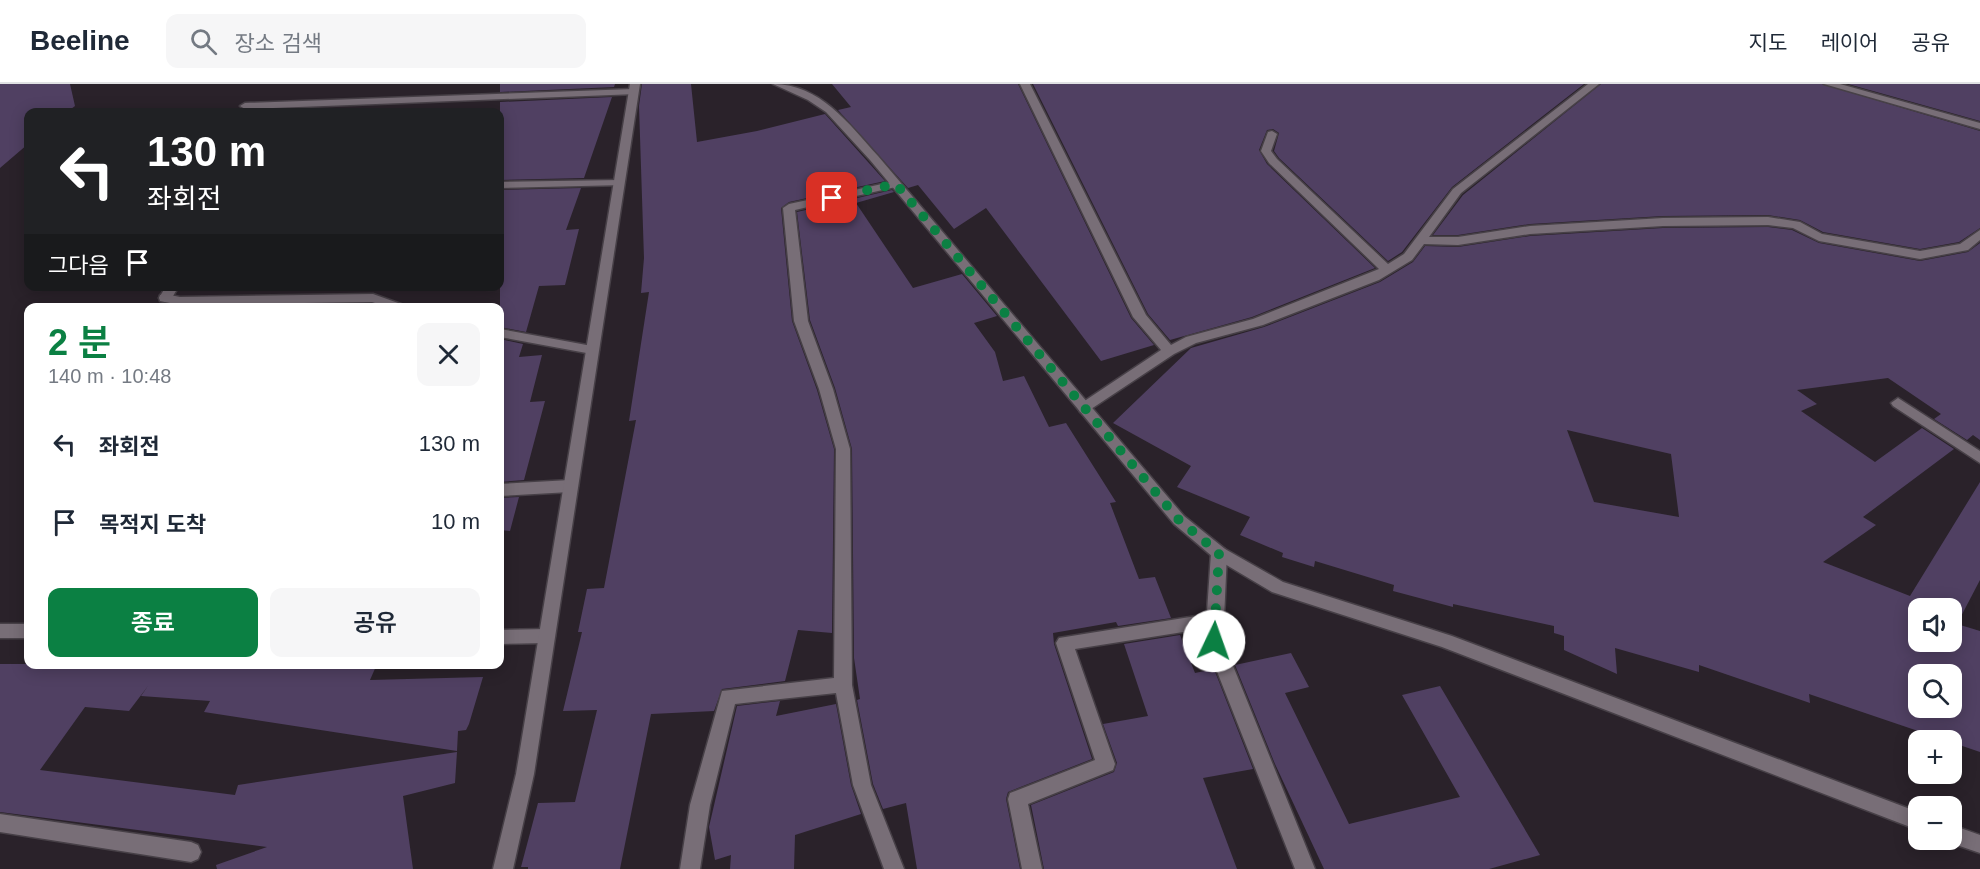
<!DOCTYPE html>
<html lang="ko">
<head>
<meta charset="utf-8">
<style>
  body { margin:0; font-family:Arial,"Noto Sans KR",sans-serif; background:#f6f6f7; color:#1f2937; height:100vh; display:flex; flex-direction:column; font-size:22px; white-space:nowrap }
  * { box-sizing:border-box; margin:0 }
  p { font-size:20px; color:#747a83 }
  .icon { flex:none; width:33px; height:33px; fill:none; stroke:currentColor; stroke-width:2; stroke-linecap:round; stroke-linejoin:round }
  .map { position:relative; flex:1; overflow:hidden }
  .panel { position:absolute; left:24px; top:219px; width:480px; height:366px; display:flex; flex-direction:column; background:#fff; border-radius:12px; box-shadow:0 3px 15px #0003 }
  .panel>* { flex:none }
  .top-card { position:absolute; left:24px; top:24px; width:480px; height:183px; border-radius:12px; box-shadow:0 3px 15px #0003; background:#202124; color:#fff; overflow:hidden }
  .tools { position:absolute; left:1908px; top:514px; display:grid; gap:12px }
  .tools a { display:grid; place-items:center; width:54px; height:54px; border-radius:12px; background:#fff; box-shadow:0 3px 15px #0003; font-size:30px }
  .pin { position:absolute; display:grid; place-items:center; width:51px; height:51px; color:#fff; margin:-26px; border-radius:12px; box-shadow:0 3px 9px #0006 }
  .me { position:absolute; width:66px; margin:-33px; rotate:3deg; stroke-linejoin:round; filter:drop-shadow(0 0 4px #0008) }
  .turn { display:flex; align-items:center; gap:21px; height:126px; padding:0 24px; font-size:27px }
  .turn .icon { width:78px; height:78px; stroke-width:2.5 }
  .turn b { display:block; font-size:42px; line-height:51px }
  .then { display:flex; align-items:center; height:57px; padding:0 24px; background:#0003; gap:12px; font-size:22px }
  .round { display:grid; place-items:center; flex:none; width:63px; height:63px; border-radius:12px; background:#f6f6f7 }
  .head { display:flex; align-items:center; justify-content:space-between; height:102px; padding:0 24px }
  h1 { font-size:36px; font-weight:600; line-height:45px; color:#0b8043 }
  .cta { display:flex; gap:12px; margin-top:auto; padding:12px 24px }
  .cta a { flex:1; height:69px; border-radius:12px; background:#0b8043; color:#fff; font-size:24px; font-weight:600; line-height:69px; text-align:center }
  .cta a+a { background:#f6f6f7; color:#1f2937 }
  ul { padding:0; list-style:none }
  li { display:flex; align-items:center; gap:18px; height:78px; padding:0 24px }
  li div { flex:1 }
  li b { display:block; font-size:22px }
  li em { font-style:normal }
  header { display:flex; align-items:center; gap:36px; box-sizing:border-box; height:84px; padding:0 30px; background:#fff; border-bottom:2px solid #e0e1e3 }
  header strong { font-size:28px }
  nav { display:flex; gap:33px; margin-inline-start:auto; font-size:21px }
  .search { width:420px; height:54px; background:#f6f6f7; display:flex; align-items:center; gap:15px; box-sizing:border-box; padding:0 21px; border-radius:12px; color:#747a83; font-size:22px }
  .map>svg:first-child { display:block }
  .building { fill:#504062; fill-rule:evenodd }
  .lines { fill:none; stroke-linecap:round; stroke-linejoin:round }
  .lane-casing { stroke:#474047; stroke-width:3 }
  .street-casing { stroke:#474047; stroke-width:3 }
  .secondary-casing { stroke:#474047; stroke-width:3 }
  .lane { fill:#786e77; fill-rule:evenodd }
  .street { fill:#786e77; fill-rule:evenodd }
  .secondary { fill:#786e77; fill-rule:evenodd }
  .route { stroke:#0b8043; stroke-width:10; stroke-dasharray:0 18 }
</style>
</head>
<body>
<header>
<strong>Beeline</strong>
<div class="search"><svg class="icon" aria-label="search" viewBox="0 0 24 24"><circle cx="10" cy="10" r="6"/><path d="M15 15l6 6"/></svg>장소 검색</div>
<nav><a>지도</a><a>레이어</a><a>공유</a></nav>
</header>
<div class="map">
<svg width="1980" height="785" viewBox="0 0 1980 785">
  <rect width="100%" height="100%" fill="#2a222a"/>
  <!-- building -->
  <path class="building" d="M0 0H70L75 22 67 28H28V60L0 84Z
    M500 0H615L614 3 500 8Z
    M642 0H691L697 58 757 47 825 30 885 97 789 118 781 124 792 237 817 306 834 365 832 549 798 546 785 597 722 605 714 627 651 630 620 785H528V783H521L538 719 575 718 597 626 563 627 582 548H578L587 505 604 504 636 336 629 337 649 208 641 209 644 174 639 22Z
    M832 0H1018L1131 234 1154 261 1101 277 986 124 954 145 918 101 908 104 838 26 851 23Z
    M1033 0H1584L1452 103 1402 168 1388 177 1279 74 1274 67 1279 49 1273 45 1267 46 1259 66 1267 80 1375 184 1252 233 1170 256 1148 230Z
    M1601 0H1822L1980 47V144L1959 158 1920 165 1823 148 1800 136 1768 131 1663 132 1530 140 1458 151H1433L1463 111Z
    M1848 0H1980V37Z
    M612 13 584 94 500 96V18Z
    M581 104 566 146 579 145 565 201 539 202 526 248 500 243V106Z
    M892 106 894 108 856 119 913 204 962 190 997 232 974 239 995 268 1003 297 1024 292 1049 343 1066 339 1116 418 1110 419 1139 495 1155 493 1171 534 1118 542 1116 538 1053 549 1054 560 1092 675 1008 708 1006 715 1020 785H917L906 719 883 725 873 700 857 616 860 615 854 574 852 365 835 304 810 236 797 128Z
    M1768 143 1792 146 1819 159 1920 177 1968 168 1980 159V356L1973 351 1967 356 1934 335 1941 330 1888 294 1797 306 1817 320 1801 327 1875 378 1922 344 1954 365 1863 433 1876 441 1823 478 1910 512 1980 398V496L1957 540 1980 547V668L1809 610 1810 619 1699 581V588L1615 564 1617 590 1564 566V552L1554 549V542L1453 520V523L1393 507 1394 501 1315 477 1314 483 1282 473 1283 469 1240 451 1250 433 1177 403 1191 382 1113 339 1191 264 1264 243 1380 198 1413 178 1425 162 1458 163 1530 152 1663 144ZM1567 346 1671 370 1679 433 1594 418ZM1918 525H1952V558H1918ZM1918 591H1952V624H1918Z
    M500 255 523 260 519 273 542 271 530 318 545 317 524 396 500 398Z
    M519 413 510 447 500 446V414Z
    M1180 551 1195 589 1214 585 1253 685 1203 694 1237 785H1044L1031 721 1114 688 1117 679 1103 640 1148 632 1124 560Z
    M1291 569 1309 603 1285 609 1349 740 1460 713 1402 611 1440 602 1540 771 1489 785H1324L1275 680 1235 581Z
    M0 580H119L160 584 163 580H180L229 585 232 580H377L370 596 483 593 469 640 466 646 458 647 457 667 204 628 210 617 141 612 148 602 129 627 85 623 40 686 235 711 238 701 457 668 455 699 403 712 413 785H217L216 781 267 763 0 728Z
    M780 617 776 632 836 620 851 701 861 730 795 751 794 785H730L731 771 715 776 709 743 737 622Z"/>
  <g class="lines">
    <!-- lane casing -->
    <g class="lane-casing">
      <path id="lane" d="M633 5 637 6V10L245 25 240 22 245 19Z
        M620 96 624 97V101L500 104V98Z
        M896 97 900 98V102L795 126 808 237 833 305 850 365 852 601 871 701 904 785H884L853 701 836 609 735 620 710 721 700 785H680L690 721 722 607 834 594 836 365 819 305 794 237 783 124 789 120Z
        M166 202H179L170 217 165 218 159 214Z
        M570 396 575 398 578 402 575 406 570 408 500 412V400Z
        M1215 529 1221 531 1223 536 1221 541 1215 543 1075 565 1115 680 1113 686 1028 720 1042 785H1022L1008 715 1010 709 1095 676 1056 559 1059 554Z
        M0 730 191 758 198 761 201 768 198 775 191 778 0 748Z"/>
    </g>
    <!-- street casing -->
    <g class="street-casing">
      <path id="street" d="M1020 0H1030L1146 231 1171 261 1186 253 1253 235 1379 185 1269 79 1261 67 1268 48 1272 47 1277 50 1271 67 1277 75 1388 180 1404 170 1453 105 1588 0H1599L1461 109 1429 153H1458L1530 142 1663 134 1768 133 1800 138 1822 150 1920 167 1960 160 1980 146V156L1968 166 1920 175 1819 157 1793 144 1768 141 1663 142 1530 150 1458 161 1424 160 1412 176 1379 196 1263 241 1196 259 1174 270 1085 329 1080 328 1078 324 1080 320 1161 266 1133 233Z
        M1824 0H1840L1980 39V45Z
        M165 210 180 213 373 210 412 224H390L372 218 180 221 160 217 159 214 160 211Z
        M500 245 592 262 599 266 592 270 500 253Z
        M1898 314 1980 367V379L1893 322 1891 319Z
        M1219 463 1225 465 1227 469 1223 557 1315 785H1295L1205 557 1211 469 1213 465Z
        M0 540H28V554H0Z
        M547 545 553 547 555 552 553 557 547 559 500 560V546Z"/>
    </g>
    <!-- secondary casing -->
    <g class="secondary-casing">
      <path id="secondary" d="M630 0H640L534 690 513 785H493L516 690Z
        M773 0C820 0 849 40 878 72L1184 432 1225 465 1283 498 1452 552 1918 728V746L1442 563 1272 508 1213 473 1174 440 870 76 826 28 808 16Z
        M1952 741 1980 751V769L1945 757 1952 756Z"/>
    </g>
    <!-- lane -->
    <use href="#lane" class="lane"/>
    <!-- street -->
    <use href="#street" class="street"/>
    <!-- secondary -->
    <use href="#secondary" class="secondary"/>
  </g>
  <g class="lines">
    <!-- route -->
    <path class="route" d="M832 114 896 100 1179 436 1219 469 1214 557"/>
  </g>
</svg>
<div class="tools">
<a><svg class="icon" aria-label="sound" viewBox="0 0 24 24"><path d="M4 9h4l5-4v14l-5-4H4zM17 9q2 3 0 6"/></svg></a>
<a><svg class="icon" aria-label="search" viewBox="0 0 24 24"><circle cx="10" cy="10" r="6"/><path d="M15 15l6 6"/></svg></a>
<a>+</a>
<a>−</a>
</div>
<div class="pin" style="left:832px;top:114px;background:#d93025"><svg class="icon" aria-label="arrive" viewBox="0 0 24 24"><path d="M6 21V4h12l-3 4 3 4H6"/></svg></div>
<svg class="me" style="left:1214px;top:557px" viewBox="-20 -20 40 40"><circle r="19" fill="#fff"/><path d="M0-13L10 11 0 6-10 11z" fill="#0b8043"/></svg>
<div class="top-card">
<div class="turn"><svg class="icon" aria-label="left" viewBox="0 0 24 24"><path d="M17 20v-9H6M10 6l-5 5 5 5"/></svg><div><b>130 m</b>좌회전</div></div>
<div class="then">그다음<svg class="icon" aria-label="arrive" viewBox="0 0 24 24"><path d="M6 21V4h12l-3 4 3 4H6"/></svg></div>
</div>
<section class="panel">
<div class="head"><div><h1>2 분</h1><p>140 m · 10:48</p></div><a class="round"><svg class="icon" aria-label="close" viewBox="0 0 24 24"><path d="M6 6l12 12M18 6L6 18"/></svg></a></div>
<ul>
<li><svg class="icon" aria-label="left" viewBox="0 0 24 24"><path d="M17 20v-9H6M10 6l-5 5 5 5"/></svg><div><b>좌회전</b></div><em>130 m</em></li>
<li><svg class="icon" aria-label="arrive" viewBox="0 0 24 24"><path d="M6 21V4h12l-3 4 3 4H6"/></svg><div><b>목적지 도착</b></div><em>10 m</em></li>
</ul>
<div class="cta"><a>종료</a><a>공유</a></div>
</section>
</div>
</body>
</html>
